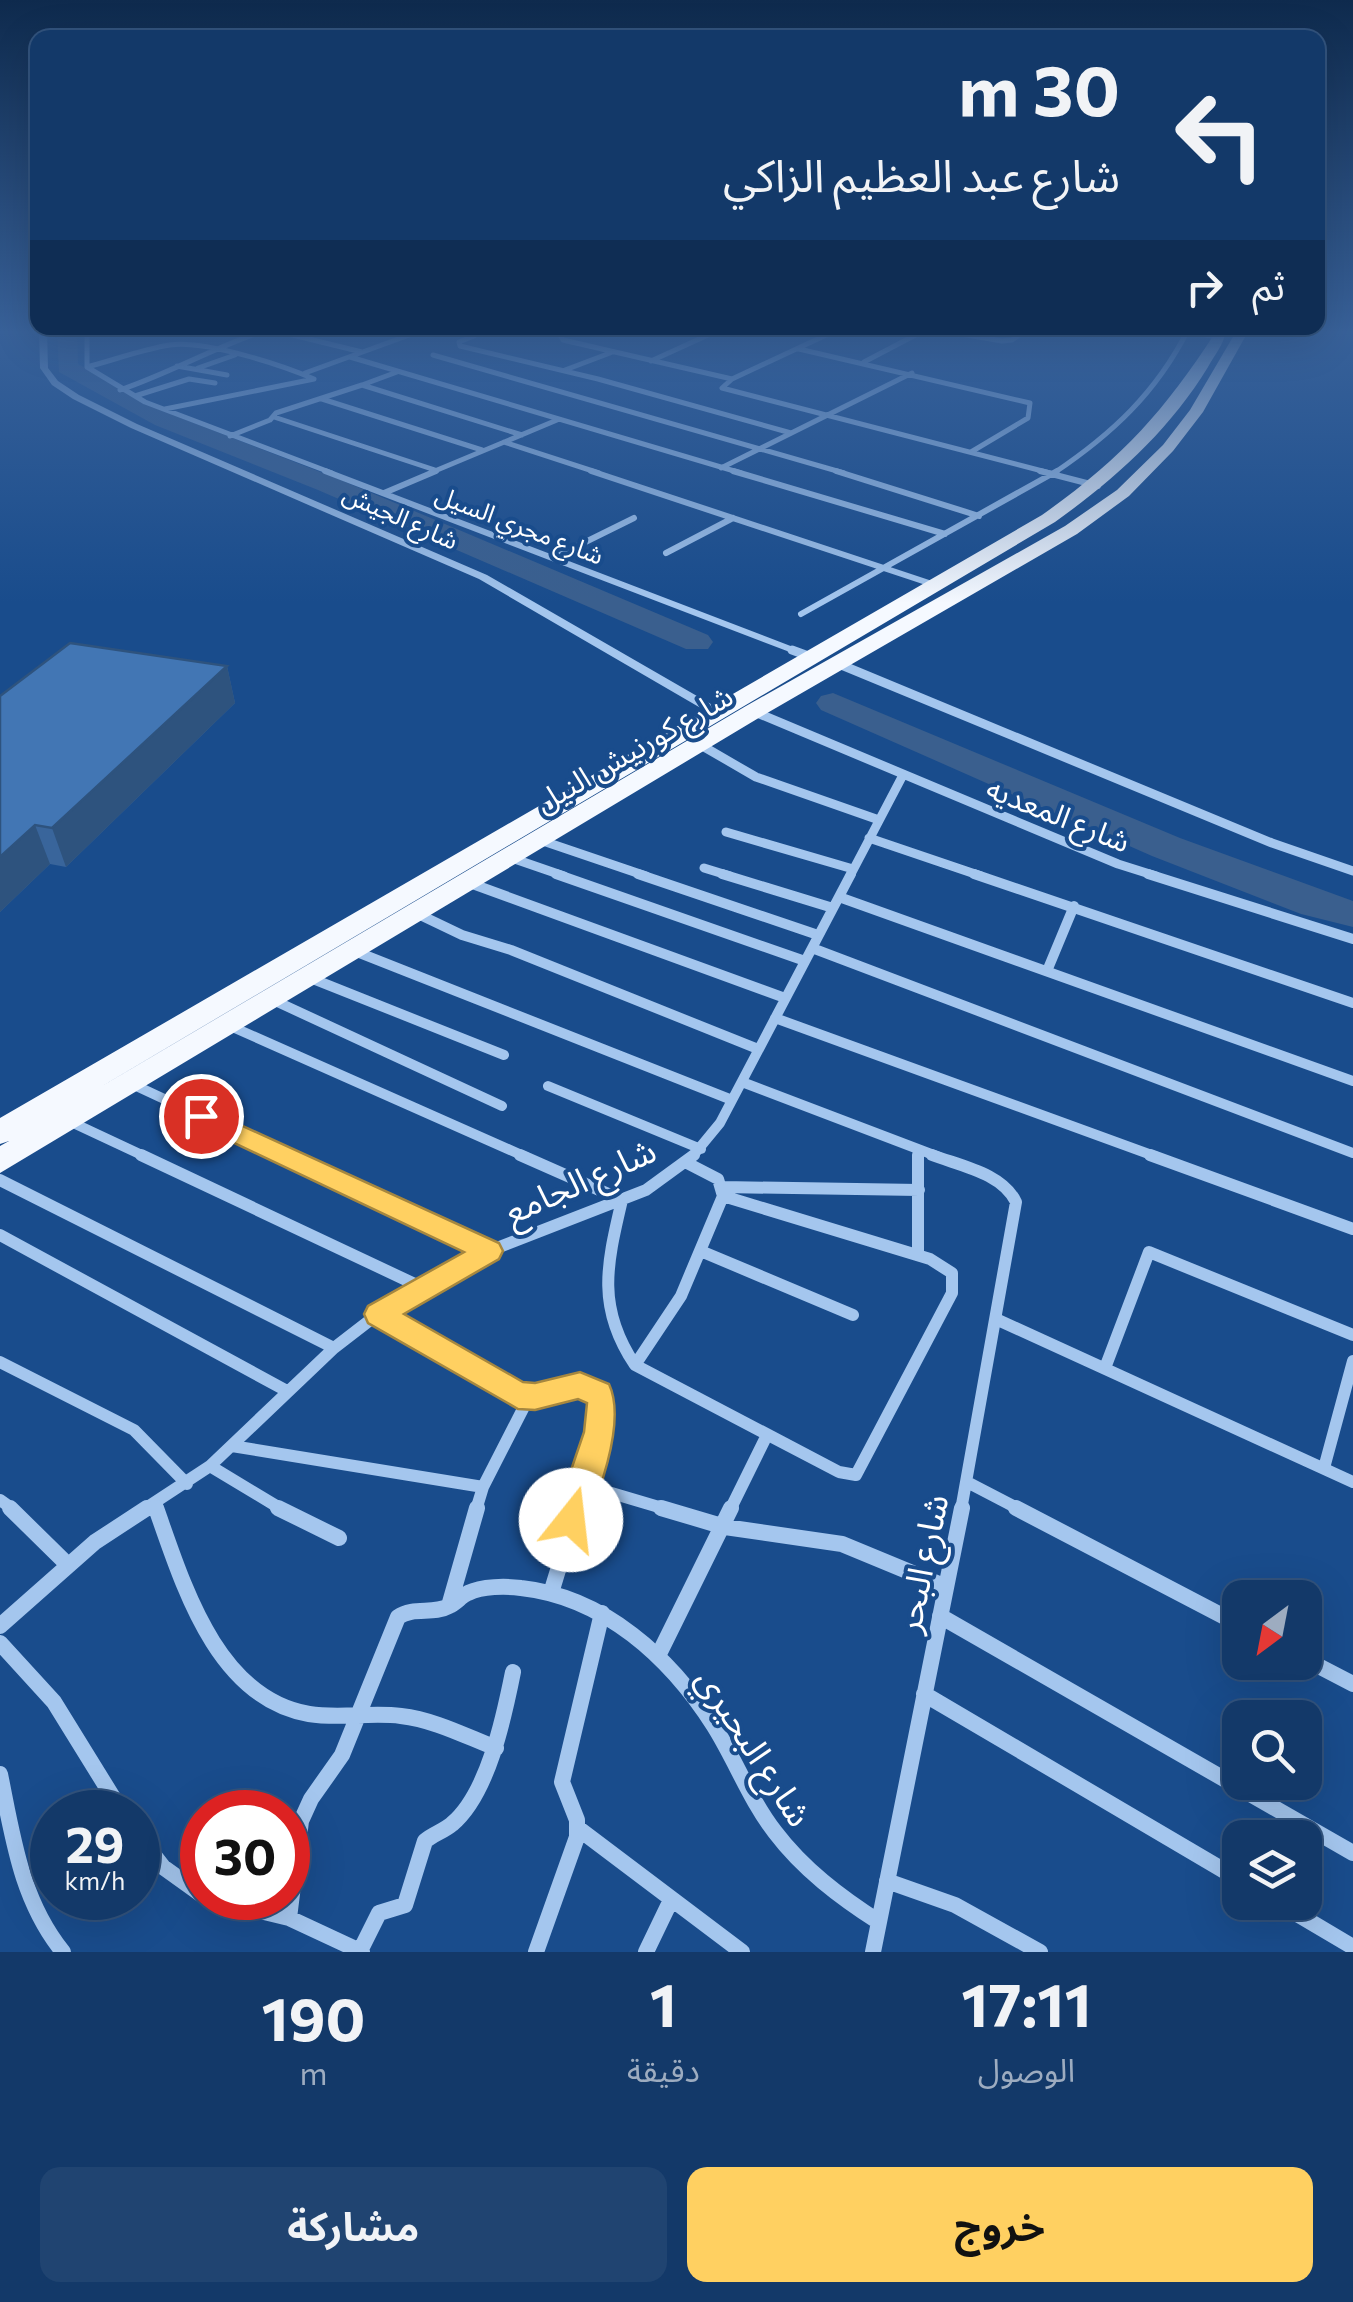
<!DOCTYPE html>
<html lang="ar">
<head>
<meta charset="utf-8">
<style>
  body { margin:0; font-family:Commissioner,"Noto Sans Arabic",sans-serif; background:#204471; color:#f1f3f6; direction:rtl; height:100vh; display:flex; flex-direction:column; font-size:38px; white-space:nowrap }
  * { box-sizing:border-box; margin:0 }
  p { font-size:32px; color:#9dacc0 }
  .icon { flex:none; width:55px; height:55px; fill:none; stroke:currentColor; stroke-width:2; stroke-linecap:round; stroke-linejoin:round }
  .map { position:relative; height:1952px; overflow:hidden; direction:ltr }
  .drawer { display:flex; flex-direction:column; background:#133969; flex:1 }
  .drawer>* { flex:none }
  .top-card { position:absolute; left:30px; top:30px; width:1295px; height:305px; border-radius:20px; box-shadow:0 10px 40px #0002,0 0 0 2px #32537d; direction:rtl; background:#133969; color:#f1f3f6; overflow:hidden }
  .needle { width:65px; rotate:212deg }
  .fabs { position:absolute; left:1222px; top:1580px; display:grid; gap:20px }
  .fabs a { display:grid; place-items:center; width:100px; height:100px; border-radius:20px; background:#133969; box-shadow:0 10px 40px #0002,0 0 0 2px #32537d; font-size:50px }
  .speed { position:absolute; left:30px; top:1790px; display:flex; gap:20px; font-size:50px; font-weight:700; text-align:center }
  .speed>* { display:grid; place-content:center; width:130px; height:130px; border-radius:50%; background:#133969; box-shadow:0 10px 40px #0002,0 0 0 2px #32537d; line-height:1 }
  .speed small { font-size:25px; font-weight:400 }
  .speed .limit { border:15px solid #d22; background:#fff; color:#111 }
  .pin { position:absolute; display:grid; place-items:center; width:85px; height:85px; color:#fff; margin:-42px; border:5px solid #fff; border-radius:50%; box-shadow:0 2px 10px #0007 }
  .me { position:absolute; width:110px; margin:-55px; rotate:16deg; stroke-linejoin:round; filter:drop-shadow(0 0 8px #0008) }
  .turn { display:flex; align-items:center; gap:35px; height:210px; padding:0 40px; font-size:45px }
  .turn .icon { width:130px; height:130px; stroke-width:2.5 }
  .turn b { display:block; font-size:70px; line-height:85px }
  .then { display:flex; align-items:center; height:95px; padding:0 40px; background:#0003; gap:20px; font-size:38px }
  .eta { display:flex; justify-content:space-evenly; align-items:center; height:170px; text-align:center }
  .eta b { font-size:60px; font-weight:700; line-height:70px }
  .primary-button { display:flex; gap:20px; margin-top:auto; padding:20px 40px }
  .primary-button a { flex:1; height:115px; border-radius:20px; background:#ffd061; color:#111; font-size:40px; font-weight:700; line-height:115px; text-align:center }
  .primary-button a+a { background:#204471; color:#f1f3f6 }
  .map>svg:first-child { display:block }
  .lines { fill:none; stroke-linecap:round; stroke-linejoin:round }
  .river { fill:#3a5f8e; fill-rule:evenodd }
  .minor-far5 { stroke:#a4c6ee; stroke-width:5 }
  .minor-far4 { stroke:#a4c6ee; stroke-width:6 }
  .minor-far3 { stroke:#a4c6ee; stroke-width:9 }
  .minor-far2 { stroke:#a4c6ee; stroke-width:10 }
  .minor-far1 { stroke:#a4c6ee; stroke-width:12 }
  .minor { stroke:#a4c6ee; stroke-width:16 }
  .tertiary { fill:#a4c6ee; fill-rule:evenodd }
  .trunk { fill:#f5f9ff; fill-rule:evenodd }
  .wall { fill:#39659b }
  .shaded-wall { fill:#2e537e }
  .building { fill:#4276b4; stroke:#2e537e; stroke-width:2.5 }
  .route { fill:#ffd061; stroke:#a6873f; stroke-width:2.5 }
  .labels { text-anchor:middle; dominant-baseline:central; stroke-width:8; stroke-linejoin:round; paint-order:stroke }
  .far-street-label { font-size:25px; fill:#fff; stroke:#194c8c }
  .street-label { font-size:30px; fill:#fff; stroke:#194c8c }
  .near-street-label { font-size:35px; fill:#fff; stroke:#194c8c }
</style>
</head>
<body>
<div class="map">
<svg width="1353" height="1952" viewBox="0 0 1353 1952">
  <rect width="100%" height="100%" fill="#194c8c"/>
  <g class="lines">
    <!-- river -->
    <path class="river" d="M57 330H77L78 364 173 415 336 478 708 635 713 642 708 649H686L318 490 155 425 59 372Z
      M833 693 1180 838 1353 901V927L1301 914 1152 856 821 710 816 703 821 696Z"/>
    <!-- minor-far5 -->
    <path class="minor-far5" d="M87 330V367L145 402 332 473
      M272 330 362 352
      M467 330 474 336 459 342 460 346 598 379 791 433
      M571 330 560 335 563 340 732 379
      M837 330 732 379 722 388 1050 473
      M938 330 1002 341 1012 340 1026 330
      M1165 330 1220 337
      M799 349 1030 403 1028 418 971 452
      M433 355 844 473
      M350 357 741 473
      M651 361 719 330
      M864 362 925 330
      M177 366 227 375
      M87 367C114 360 143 349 170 345 205 340 282 365 314 379
      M198 368 235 355
      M565 370 610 353
      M305 373 423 330
      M362 385 397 372
      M120 390C170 373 215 347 266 330
      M135 396 189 379 215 383
      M322 399 482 450
      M165 409 314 379
      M274 417 435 470
      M230 436 270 420 276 413 362 385 522 435
      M504 442 599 473
      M721 468 912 373
      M430 473 557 420
      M1054 473C1112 434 1156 393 1188 330"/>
    <!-- minor-far4 -->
    <path class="minor-far4" d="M325 471 798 652
      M591 471 935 585
      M733 471 945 534
      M836 471 979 516
      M1040 471 1098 486
      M384 493 436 471
      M666 553 733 518
      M553 558 634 518
      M801 614 1057 471"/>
    <!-- minor-far3 -->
    <path class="minor-far3" d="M792 650 811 657
      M839 664 1272 843 1353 871
      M755 712 1118 864 1156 876
      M699 744 756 777 879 820
      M726 832 853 869
      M869 838 981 876
      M540 840 646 876
      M509 857 564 876
      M704 868 730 876
      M850 876 903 775"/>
    <!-- minor-far2 -->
    <path class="minor-far2" d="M556 874 805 961
      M638 874 818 935
      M722 874 833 908
      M974 874 1353 1003
      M1148 874 1353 939
      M467 882 785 998
      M839 897 1353 1081
      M416 913 462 935 511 950 758 1049
      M812 948 1353 1153
      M352 950 732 1100
      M1047 971 1074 906
      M308 977 504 1055
      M271 999 502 1106
      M775 1018 1157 1157
      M228 1025 526 1157
      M742 1082 939 1157
      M132 1084 289 1157
      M548 1086 701 1149
      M69 1121 146 1157
      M918 1149V1157
      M692 1157 720 1123 851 874"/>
    <!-- minor-far1 -->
    <path class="minor-far1" d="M141 1155 421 1287
      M284 1155 489 1251
      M520 1155 622 1200C607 1264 596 1307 635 1365L839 1472 856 1475 952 1293V1273L930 1259 723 1196
      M918 1155V1255
      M932 1155C961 1166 1002 1173 1016 1202L961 1510
      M1150 1155 1353 1229
      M0 1180 334 1348
      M723 1187 919 1190
      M0 1235 287 1391
      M703 1252 853 1315
      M378 1314 518 1395 579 1385 597 1393 601 1417 576 1510
      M998 1320 1353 1482
      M0 1362 134 1430 187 1484
      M635 1365 681 1296 723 1196 718 1179 687 1163
      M1105 1368 1149 1252 1353 1335
      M232 1446 483 1487
      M210 1466 283 1510
      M1324 1468 1353 1361
      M967 1482 1021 1510
      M581 1484 669 1510
      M0 1500 14 1510
      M155 1505 157 1510
      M143 1510 210 1466 334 1348 378 1314 489 1251 646 1190 694 1155
      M476 1510 483 1487 529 1397
      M730 1510 767 1435"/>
    <!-- minor -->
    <path class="minor" d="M10 1508 67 1564
      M156 1508C183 1584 216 1698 309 1714 340 1719 371 1712 401 1716 435 1720 465 1736 496 1748
      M278 1508 339 1538
      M661 1508 725 1527 842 1544 946 1587
      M1016 1508 1240 1625
      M551 1593 577 1508
      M449 1606 477 1508
      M940 1616 1353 1853
      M0 1626 95 1542 147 1508
      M0 1643 54 1702 122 1812
      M658 1656 731 1508
      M1305 1659 1353 1684
      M924 1694 1240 1880
      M0 1774C13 1838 21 1900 63 1952
      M579 1829 742 1952
      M138 1835 163 1867 202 1895
      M887 1881 955 1905 1040 1952
      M206 1898 289 1918 362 1952
      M1277 1902 1353 1947
      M289 1918 301 1821 311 1799 342 1755 398 1617C414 1606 433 1615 449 1606 456 1603 461 1596 468 1593 482 1586 506 1586 521 1588 604 1597 670 1657 714 1726 736 1761 750 1800 775 1832 803 1869 840 1897 879 1922
      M360 1951 379 1913 405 1905 425 1841C433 1834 444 1831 452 1824 488 1794 504 1717 513 1672
      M536 1952 577 1837V1820L562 1782 602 1613
      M646 1952 671 1900
      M873 1952 962 1508"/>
    <!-- tertiary -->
    <path class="tertiary" d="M39 330H47L48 368 58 381 79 395 137 424 487 575 723 711 721 714H711L479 579 131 428 73 399 52 385 40 368Z"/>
    <!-- trunk -->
    <path class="trunk" d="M1237 330H1249L1203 412 1173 451 1129 496 1077 534 762 716 0 1173V1146L9 1141 0 1144V1118L1042 515C1121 459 1163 413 1215 333H1225C1224 344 1214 356 1208 367 1169 431 1115 479 1055 522L87 1095 746 706 1065 526 1117 490 1163 445 1190 410Z"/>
  </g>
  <!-- wall -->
  <path class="wall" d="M227 666 235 703 66 867 50 864 0 912V696Z"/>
  <!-- shaded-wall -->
  <path class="shaded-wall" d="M227 666 235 703 66 867 52 828Z
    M35 825 50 864 0 912V857Z"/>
  <!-- building -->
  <path class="building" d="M70 643 227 666 52 828 35 825 0 857V696Z"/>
  <!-- sky -->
  <linearGradient id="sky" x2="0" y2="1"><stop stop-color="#0e2a4d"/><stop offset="0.55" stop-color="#386199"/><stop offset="1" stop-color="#386199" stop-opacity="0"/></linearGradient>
  <rect width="1353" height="603" fill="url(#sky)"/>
  <!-- route -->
  <path class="route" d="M201 1107 499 1243 503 1251 499 1259 404 1314 523 1382 535 1383 580 1372 609 1384C627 1422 599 1494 583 1532L571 1536 559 1532 554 1520 584 1432 587 1403 578 1399 535 1410 518 1409 368 1323 364 1314 368 1306 464 1252 192 1123 188 1116 192 1110Z"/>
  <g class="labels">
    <!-- far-street labels -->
    <g class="far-street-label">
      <text transform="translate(401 516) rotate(24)">شارع الجيش</text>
      <text transform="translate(520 524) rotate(21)">شارع مجري السيل</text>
    </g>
    <!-- street labels -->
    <g class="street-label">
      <text transform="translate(633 747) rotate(-30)">شارع كورنيش النيل</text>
      <text transform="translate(1059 813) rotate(22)">شارع المعديه</text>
    </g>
    <!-- near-street labels -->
    <g class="near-street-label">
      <text transform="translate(579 1179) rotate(-24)">شارع الجامع</text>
      <text transform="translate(920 1563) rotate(-78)">شارع البحر</text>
      <text transform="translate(756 1746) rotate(57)">شارع البحيري</text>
    </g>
  </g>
</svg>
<div class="fabs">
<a><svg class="needle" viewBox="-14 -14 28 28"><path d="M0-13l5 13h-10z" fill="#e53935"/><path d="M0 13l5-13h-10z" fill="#9dacc0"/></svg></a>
<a><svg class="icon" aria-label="search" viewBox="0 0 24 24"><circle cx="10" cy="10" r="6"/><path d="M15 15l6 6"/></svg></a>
<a><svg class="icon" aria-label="layers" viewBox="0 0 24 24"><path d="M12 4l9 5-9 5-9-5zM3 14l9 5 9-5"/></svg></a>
</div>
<div class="speed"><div>29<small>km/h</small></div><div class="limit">30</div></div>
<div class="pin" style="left:201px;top:1116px;background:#d93025"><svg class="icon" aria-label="arrive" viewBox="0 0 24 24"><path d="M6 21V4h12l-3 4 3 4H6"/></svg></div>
<svg class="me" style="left:571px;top:1520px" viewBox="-20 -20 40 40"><circle r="19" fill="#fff"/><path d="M0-13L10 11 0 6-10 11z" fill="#ffd061"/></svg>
<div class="top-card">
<div class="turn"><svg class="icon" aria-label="left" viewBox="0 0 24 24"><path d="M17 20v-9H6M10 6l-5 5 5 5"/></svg><div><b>30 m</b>شارع عبد العظيم الزاكي</div></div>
<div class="then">ثم<svg class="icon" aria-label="right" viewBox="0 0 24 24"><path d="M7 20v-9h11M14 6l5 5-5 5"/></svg></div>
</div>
</div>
<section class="drawer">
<div class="eta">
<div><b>17:11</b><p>الوصول</p></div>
<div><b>1</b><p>دقيقة</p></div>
<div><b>190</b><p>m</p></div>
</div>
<div class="primary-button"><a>خروج</a><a>مشاركة</a></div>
</section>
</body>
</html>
